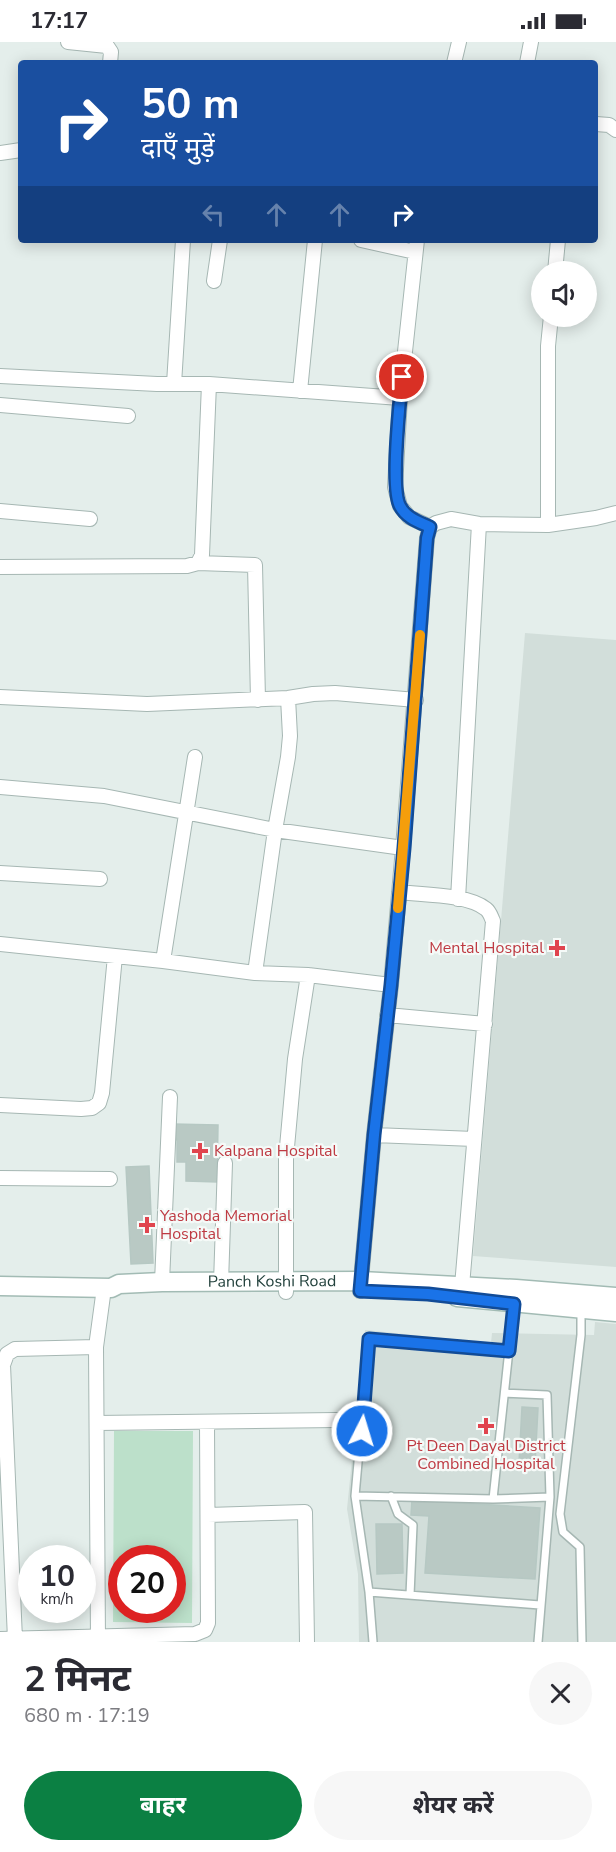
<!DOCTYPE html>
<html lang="hi">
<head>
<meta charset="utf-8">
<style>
  body { margin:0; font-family:"Nunito Sans","Noto Sans Devanagari",sans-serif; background:#f7f7f7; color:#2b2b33; height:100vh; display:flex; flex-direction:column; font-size:22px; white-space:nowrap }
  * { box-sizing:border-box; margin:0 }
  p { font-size:20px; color:#7c7c81 }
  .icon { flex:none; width:33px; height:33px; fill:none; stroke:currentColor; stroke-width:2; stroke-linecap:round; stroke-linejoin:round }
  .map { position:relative; height:1600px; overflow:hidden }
  .drawer { display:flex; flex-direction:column; background:#fff; flex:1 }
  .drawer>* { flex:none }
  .top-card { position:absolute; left:18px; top:18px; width:580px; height:183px; border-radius:6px; box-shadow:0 3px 15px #0003; background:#1a4fa0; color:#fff; overflow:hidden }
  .tools { position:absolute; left:531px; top:219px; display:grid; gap:12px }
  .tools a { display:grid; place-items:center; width:66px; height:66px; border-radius:50%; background:#fff; box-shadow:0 3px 15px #0003; font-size:30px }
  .speed { position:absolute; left:18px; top:1503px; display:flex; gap:12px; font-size:30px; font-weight:700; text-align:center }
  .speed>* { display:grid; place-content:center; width:78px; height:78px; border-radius:50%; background:#fff; box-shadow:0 3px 15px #0003; line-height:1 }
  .speed small { font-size:15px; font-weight:400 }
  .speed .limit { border:9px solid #d22; background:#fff; color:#111 }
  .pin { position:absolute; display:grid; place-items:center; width:51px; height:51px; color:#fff; margin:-26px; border:3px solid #fff; border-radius:50%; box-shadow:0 2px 6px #0007 }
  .me { position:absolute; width:66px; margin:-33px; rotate:5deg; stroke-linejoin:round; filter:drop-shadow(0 0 4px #0008) }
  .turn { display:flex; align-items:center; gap:21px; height:126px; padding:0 24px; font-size:27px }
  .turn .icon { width:78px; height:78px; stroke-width:2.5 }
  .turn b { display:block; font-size:42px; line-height:51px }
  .lanes { display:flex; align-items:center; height:57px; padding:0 24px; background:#0003; justify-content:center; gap:30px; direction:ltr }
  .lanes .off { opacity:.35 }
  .round { display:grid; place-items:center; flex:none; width:63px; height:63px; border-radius:32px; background:#f7f7f7 }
  .overview { display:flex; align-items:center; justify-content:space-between; height:102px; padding:0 24px }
  h1 { font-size:36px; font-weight:700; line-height:45px }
  .action { display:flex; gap:12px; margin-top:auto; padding:12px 24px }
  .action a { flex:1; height:69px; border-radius:36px; background:#0b8043; color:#fff; font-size:24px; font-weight:700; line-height:69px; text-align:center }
  .action a+a { background:#f7f7f7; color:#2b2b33 }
  .status { display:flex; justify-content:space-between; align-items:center; height:42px; padding:0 30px; background:#fff; direction:ltr }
  .status svg { height:16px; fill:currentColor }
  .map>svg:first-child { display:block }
  .built { fill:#d2deda }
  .green { fill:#bce0ca; fill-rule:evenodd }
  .building { fill:#b9c9c4; stroke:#b6c8c3; stroke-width:1.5 }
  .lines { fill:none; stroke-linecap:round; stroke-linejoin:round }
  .lane-casing { stroke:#a6b7b3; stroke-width:10 }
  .street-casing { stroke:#a6b7b3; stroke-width:16 }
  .secondary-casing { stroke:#a2bbb4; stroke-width:21 }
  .lane { stroke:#fff; stroke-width:7 }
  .street { stroke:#fff; stroke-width:14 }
  .secondary { stroke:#fff; stroke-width:18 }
  .route-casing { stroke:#114b97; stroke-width:15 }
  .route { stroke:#1a73e8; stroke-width:10 }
  .slow { stroke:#f59e0b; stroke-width:10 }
  .health-dot { fill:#e0444e; stroke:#f5faf8; stroke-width:2 }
  .labels { text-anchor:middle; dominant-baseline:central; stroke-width:4.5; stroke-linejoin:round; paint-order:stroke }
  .health-label { font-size:16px; fill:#be3a42; stroke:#f5faf8; text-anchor:start }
  .street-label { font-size:16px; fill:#22413c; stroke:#f5faf8 }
</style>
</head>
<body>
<div class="status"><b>17:17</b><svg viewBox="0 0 49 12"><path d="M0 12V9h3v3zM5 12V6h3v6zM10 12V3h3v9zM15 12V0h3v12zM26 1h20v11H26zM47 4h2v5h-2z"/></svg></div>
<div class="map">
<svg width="616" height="1600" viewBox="0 0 616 1600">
  <rect width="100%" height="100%" fill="#e4eeeb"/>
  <!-- built -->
  <path class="built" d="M525 591 616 598V1225L473 1214Z
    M595 1280 616 1282V1600H359L358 1532 347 1467 365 1288 491 1301 492 1291 594 1293Z"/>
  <!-- green -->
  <path class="green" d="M114 1389H193L192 1581 113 1580ZM122 1516H172V1568H122Z"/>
  <!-- building -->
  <path class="building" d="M173 1082 218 1083 217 1140 186 1139V1120H177V1099Z
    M149 1124 153 1221 131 1222 126 1125Z
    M522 1365 538 1366 535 1422 519 1421Z
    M412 1458 540 1466 535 1537 425 1531 429 1474 411 1473Z
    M376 1482H402L403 1531 377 1532Z"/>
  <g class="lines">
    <!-- lane casing -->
    <g class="lane-casing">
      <path id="lane" d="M581 1267V1293L560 1472 563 1490 580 1505 582 1600
        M505 1351 547 1353 550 1455 538 1600
        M355 1454 493 1457 514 1261
        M391 1454 398 1472 413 1483 410 1553
        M493 1457 550 1455
        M369 1550 540 1563
        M373 1600 369 1550 355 1454 369 1297 509 1309"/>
    </g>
    <!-- street casing -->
    <g class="street-casing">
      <path id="street" d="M68 0 107 4 111 10 110 21
        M454 21 459 0
        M527 21 531 0
        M596 82 609 83 616 88
        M0 111 21 108
        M361 198 415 210
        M417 198 400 356 395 445 400 464 409 475 430 485
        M555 230 558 198
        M214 239 220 198
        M0 334 157 342H209L400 356
        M174 342 183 198
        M300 349 315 198
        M0 363 128 374
        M0 469 90 477
        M548 483V304L551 274
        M198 521 255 523 258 658
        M0 525 187 524 198 521 202 513 209 342
        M0 655 147 662 288 656 313 652 335 651 416 658
        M0 745 104 754 275 788 403 806
        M0 831 100 837
        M399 850C423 853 467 852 486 867 490 870 491 875 493 879L462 1244
        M458 857 479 482
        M0 902 163 919 255 931 308 933 391 943
        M163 919 195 715
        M255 931 275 788 288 715 290 694 288 656
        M387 973 485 982
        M0 1063 81 1067 92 1066 99 1061 102 1051 115 914
        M374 1093 474 1097
        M0 1136 110 1137
        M162 1240 170 1055
        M221 1241 225 1121
        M360 1249 374 1093 391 943 403 806 427 496 430 485 436 481 451 477 479 482 548 483 596 476 616 471
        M286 1250V1116L295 1017 308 933
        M97 1381 337 1378
        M208 1473 305 1470 307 1600
        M0 1597 195 1592 205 1588 208 1581 207 1380
        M15 1597 3 1323 7 1312 15 1307 96 1305
        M98 1600 96 1305 104 1246"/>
    </g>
    <!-- secondary casing -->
    <g class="secondary-casing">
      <g id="secondary">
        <path id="s1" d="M0 1244 111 1246 119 1242 162 1240 361 1239 516 1247 616 1255"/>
        <path d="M457 1255 616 1270"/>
      </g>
    </g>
    <!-- lane -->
    <use href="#lane" class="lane"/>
    <!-- street -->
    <use href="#street" class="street"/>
    <!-- secondary -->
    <use href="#secondary" class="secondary"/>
  </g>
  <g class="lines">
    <!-- route casing -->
    <g class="route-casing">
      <path id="route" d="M362 1389 369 1297 509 1309 514 1262 428 1252 360 1249 374 1093 391 943 404 806 427 496 430 485C419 480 406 476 400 464 390 446 400 360 402 335"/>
    </g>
    <!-- route -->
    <use href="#route" class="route"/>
    <!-- slow -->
    <path class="slow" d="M398 866 420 593"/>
  </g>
  <!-- markers -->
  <g class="health-dot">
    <path d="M554 897h6v6h6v6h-6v6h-6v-6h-6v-6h6z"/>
    <path d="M197 1100h6v6h6v6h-6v6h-6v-6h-6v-6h6z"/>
    <path d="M144 1174h6v6h6v6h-6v6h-6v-6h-6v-6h6z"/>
    <path d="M483 1375h6v6h6v6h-6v6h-6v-6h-6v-6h6z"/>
  </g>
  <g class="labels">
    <!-- health labels -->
    <g class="health-label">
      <text x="544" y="906" text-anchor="end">Mental Hospital</text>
      <text x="214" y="1109">Kalpana Hospital</text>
      <text x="160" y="1174">Yashoda Memorial<tspan x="160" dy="18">Hospital</tspan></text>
      <text x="486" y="1404" text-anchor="middle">Pt Deen Dayal District<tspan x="486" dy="18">Combined Hospital</tspan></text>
    </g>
    <!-- street labels -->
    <g class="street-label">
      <text stroke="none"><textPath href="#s1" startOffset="273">Panch Koshi Road</textPath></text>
    </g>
  </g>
</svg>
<div class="tools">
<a><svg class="icon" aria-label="sound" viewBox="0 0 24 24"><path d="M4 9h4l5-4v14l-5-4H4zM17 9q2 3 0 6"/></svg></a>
</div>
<div class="speed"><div>10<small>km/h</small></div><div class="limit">20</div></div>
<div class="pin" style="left:402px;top:335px;background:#d93025"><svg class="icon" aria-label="arrive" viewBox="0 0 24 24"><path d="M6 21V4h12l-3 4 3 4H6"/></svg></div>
<svg class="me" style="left:362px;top:1389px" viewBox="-20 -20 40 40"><circle r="17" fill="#1a73e8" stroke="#fff" stroke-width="3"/><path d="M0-11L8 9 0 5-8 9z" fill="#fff"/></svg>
<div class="top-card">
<div class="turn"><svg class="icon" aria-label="right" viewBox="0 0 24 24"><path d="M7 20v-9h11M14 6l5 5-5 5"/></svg><div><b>50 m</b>दाएँ मुड़ें</div></div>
<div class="lanes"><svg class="icon off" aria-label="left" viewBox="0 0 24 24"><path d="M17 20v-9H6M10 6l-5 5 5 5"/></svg><svg class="icon off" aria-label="ahead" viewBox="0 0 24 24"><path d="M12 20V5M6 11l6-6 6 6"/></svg><svg class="icon off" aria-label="ahead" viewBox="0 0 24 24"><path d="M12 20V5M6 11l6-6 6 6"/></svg><svg class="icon" aria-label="right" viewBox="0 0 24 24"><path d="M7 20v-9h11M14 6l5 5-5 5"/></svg></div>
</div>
</div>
<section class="drawer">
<div class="overview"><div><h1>2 मिनट</h1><p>680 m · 17:19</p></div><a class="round"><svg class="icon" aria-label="close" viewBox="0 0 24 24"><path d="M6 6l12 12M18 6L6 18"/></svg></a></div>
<div class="action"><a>बाहर</a><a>शेयर करें</a></div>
</section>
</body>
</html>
